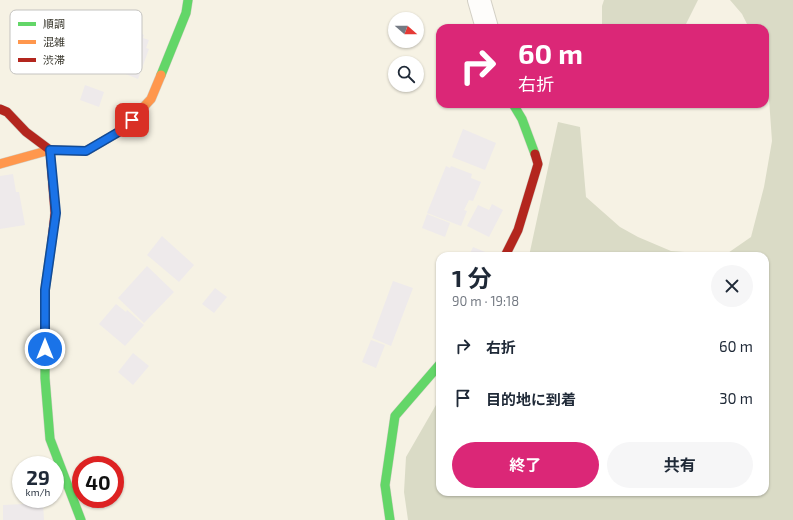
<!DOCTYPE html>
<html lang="ja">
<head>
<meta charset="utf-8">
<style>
  body { margin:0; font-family:"Exo 2","Noto Sans JP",sans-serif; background:#f6f6f7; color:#1f2937; height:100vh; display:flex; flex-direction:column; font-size:15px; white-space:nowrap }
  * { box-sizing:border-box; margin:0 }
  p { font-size:13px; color:#747a83 }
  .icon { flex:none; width:22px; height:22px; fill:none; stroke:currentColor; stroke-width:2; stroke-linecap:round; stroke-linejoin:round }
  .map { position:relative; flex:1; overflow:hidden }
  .panel { position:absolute; left:436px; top:252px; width:333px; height:244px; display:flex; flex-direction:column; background:#fff; border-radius:12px; box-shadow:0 1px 3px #0004 }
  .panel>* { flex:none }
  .banner { position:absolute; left:436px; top:24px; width:333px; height:84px; border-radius:12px; box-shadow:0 1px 3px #0004; background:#db2777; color:#fff; overflow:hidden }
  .needle { width:26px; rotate:110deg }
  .controls { position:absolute; left:388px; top:12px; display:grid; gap:8px }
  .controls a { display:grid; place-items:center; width:36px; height:36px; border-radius:50%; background:#fff; box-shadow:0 1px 3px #0004; font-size:20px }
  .speed { position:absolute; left:12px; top:456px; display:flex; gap:8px; font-size:20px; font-weight:700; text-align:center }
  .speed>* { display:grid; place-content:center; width:52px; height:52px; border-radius:50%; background:#fff; box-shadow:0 1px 3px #0004; line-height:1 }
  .speed small { font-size:10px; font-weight:400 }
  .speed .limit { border:6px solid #d22; background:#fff; color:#111 }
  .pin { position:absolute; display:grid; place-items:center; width:34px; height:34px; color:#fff; margin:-17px; border-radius:8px; box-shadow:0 2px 6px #0006 }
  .me { position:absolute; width:44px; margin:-22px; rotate:0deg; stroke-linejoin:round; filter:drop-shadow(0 0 3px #0008) }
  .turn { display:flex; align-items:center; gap:14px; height:84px; padding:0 16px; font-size:18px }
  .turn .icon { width:52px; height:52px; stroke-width:2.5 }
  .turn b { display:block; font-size:28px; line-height:34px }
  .round { display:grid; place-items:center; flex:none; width:42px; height:42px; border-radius:21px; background:#f6f6f7 }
  .overview { display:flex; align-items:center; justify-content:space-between; height:68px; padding:0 16px }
  h1 { font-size:24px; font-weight:700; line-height:30px }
  .primary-button { display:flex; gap:8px; margin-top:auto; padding:8px 16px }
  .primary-button a { flex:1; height:46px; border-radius:24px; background:#db2777; color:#fff; font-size:16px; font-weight:700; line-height:46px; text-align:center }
  .primary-button a+a { background:#f6f6f7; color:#1f2937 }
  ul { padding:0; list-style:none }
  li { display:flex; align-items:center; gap:12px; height:52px; padding:0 16px }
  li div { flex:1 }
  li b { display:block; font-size:15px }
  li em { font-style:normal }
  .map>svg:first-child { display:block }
  .green { fill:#dadbc6 }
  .building { fill:#eeeaeb }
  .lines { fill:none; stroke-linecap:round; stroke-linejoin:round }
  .street-casing { stroke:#d3d0c5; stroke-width:24 }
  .fast-casing { stroke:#d3d0c5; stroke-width:10 }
  .slow-casing { stroke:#d3d0c5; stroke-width:10 }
  .jam-casing { stroke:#d3d0c5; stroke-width:10 }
  .street { stroke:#fefdfb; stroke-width:22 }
  .fast { stroke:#63d668; stroke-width:9 }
  .slow { stroke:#ff974d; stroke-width:9 }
  .jam { stroke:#b3261e; stroke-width:9 }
  .route-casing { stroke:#114b97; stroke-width:10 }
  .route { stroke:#1a73e8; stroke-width:7 }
  .key { fill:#fff; stroke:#c4c3c0; stroke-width:1 }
  .key-label { font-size:11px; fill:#3a382e }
</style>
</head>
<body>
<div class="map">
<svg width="793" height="520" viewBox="0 0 793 520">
  <rect width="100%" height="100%" fill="#f6f2e4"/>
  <!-- green -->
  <path class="green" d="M604 0H698L684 28H602V6Z
    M730 0H793V520H408L404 492 406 457 440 398V492H765V256H529L558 122 580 127 586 197 620 227 638 237 671 251 725 255 751 237 764 187 772 141 768 85 765 70V28H749L742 14Z"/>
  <!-- building -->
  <path class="building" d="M125 23 139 28 138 32 144 35 143 38 149 40 146 48 149 49 138 79 91 60 104 25 122 31Z
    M85 85 104 92 99 107 80 100Z
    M463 129 496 143 485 170 452 157Z
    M446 166 450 168 451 166 472 174 471 178 481 182 473 201 469 200 464 210 467 211 461 226 427 213Z
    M13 174 16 192H19L25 225 0 229V176Z
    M492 204 503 210 489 237 467 226 478 205 489 210Z
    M427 214 450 223 445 237 422 228Z
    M162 236 194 265 179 282 147 255Z
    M473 247 495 256H469Z
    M147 266 174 292 144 323 118 298Z
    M393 281 413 288 391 346 372 338Z
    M215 288 227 297 214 313 202 304Z
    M116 304 126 312 127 310 144 325 125 346 99 324Z
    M371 340 385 345 376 368 362 362Z
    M133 353 149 366 133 385 118 372Z
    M21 473V491L16 492 14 474Z
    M43 503 44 520H3V505Z"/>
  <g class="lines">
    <!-- street casing -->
    <g class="street-casing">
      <path id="street" d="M479 0 487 28"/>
    </g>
    <!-- fast casing -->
    <g class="fast-casing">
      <path id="fast" d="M161 75 186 13 188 0
        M513 104 522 119 535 154
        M52 240 45 290V378L50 439 81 520
        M390 520 385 485 395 416 440 364"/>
    </g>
    <!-- slow casing -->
    <g class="slow-casing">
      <path id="slow" d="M0 164 50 150 86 151 122 130 151 99 161 75"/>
    </g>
    <!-- jam casing -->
    <g class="jam-casing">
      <path id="jam" d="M0 109 7 112 26 132 50 150 55 213 52 240
        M505 256 518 230 538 164 535 154"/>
    </g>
    <!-- street -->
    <use href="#street" class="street"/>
    <!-- fast -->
    <use href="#fast" class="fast"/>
    <!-- slow -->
    <use href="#slow" class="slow"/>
    <!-- jam -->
    <use href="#jam" class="jam"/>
  </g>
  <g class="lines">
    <!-- route casing -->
    <g class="route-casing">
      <path id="route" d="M45 349V290L56 213 50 150 86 151 122 130 132 120"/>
    </g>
    <!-- route -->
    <use href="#route" class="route"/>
  </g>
  <!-- legend -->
  <rect x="10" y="10" width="132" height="64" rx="6" class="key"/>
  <rect x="18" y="22" width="18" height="4" fill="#63d668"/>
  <rect x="18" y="40" width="18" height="4" fill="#ff974d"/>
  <rect x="18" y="58" width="18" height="4" fill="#b3261e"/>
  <g class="key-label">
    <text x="43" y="28">順調</text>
    <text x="43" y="46">混雑</text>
    <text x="43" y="64">渋滞</text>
  </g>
</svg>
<div class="controls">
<a><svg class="needle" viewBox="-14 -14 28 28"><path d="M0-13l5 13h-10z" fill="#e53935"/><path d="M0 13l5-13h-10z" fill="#747a83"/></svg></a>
<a><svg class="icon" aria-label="search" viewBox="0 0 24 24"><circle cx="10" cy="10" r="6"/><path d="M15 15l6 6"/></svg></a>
</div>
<div class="speed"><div>29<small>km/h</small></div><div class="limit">40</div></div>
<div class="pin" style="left:132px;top:120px;background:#d93025"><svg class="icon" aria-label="arrive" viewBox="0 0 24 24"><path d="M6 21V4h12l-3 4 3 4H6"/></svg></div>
<svg class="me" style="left:45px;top:349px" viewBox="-20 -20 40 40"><circle r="17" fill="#1a73e8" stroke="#fff" stroke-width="3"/><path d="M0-11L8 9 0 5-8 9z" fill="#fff"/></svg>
<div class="banner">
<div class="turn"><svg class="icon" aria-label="right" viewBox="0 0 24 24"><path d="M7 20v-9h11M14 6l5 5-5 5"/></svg><div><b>60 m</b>右折</div></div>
</div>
<section class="panel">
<div class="overview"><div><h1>1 分</h1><p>90 m · 19:18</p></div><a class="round"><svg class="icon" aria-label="close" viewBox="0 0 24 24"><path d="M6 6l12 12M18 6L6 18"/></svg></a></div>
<ul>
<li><svg class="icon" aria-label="right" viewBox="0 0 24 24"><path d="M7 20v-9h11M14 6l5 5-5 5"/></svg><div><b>右折</b></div><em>60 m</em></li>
<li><svg class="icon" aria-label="arrive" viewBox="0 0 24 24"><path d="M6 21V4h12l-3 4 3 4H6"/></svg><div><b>目的地に到着</b></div><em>30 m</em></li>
</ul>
<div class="primary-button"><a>終了</a><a>共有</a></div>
</section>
</div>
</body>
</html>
